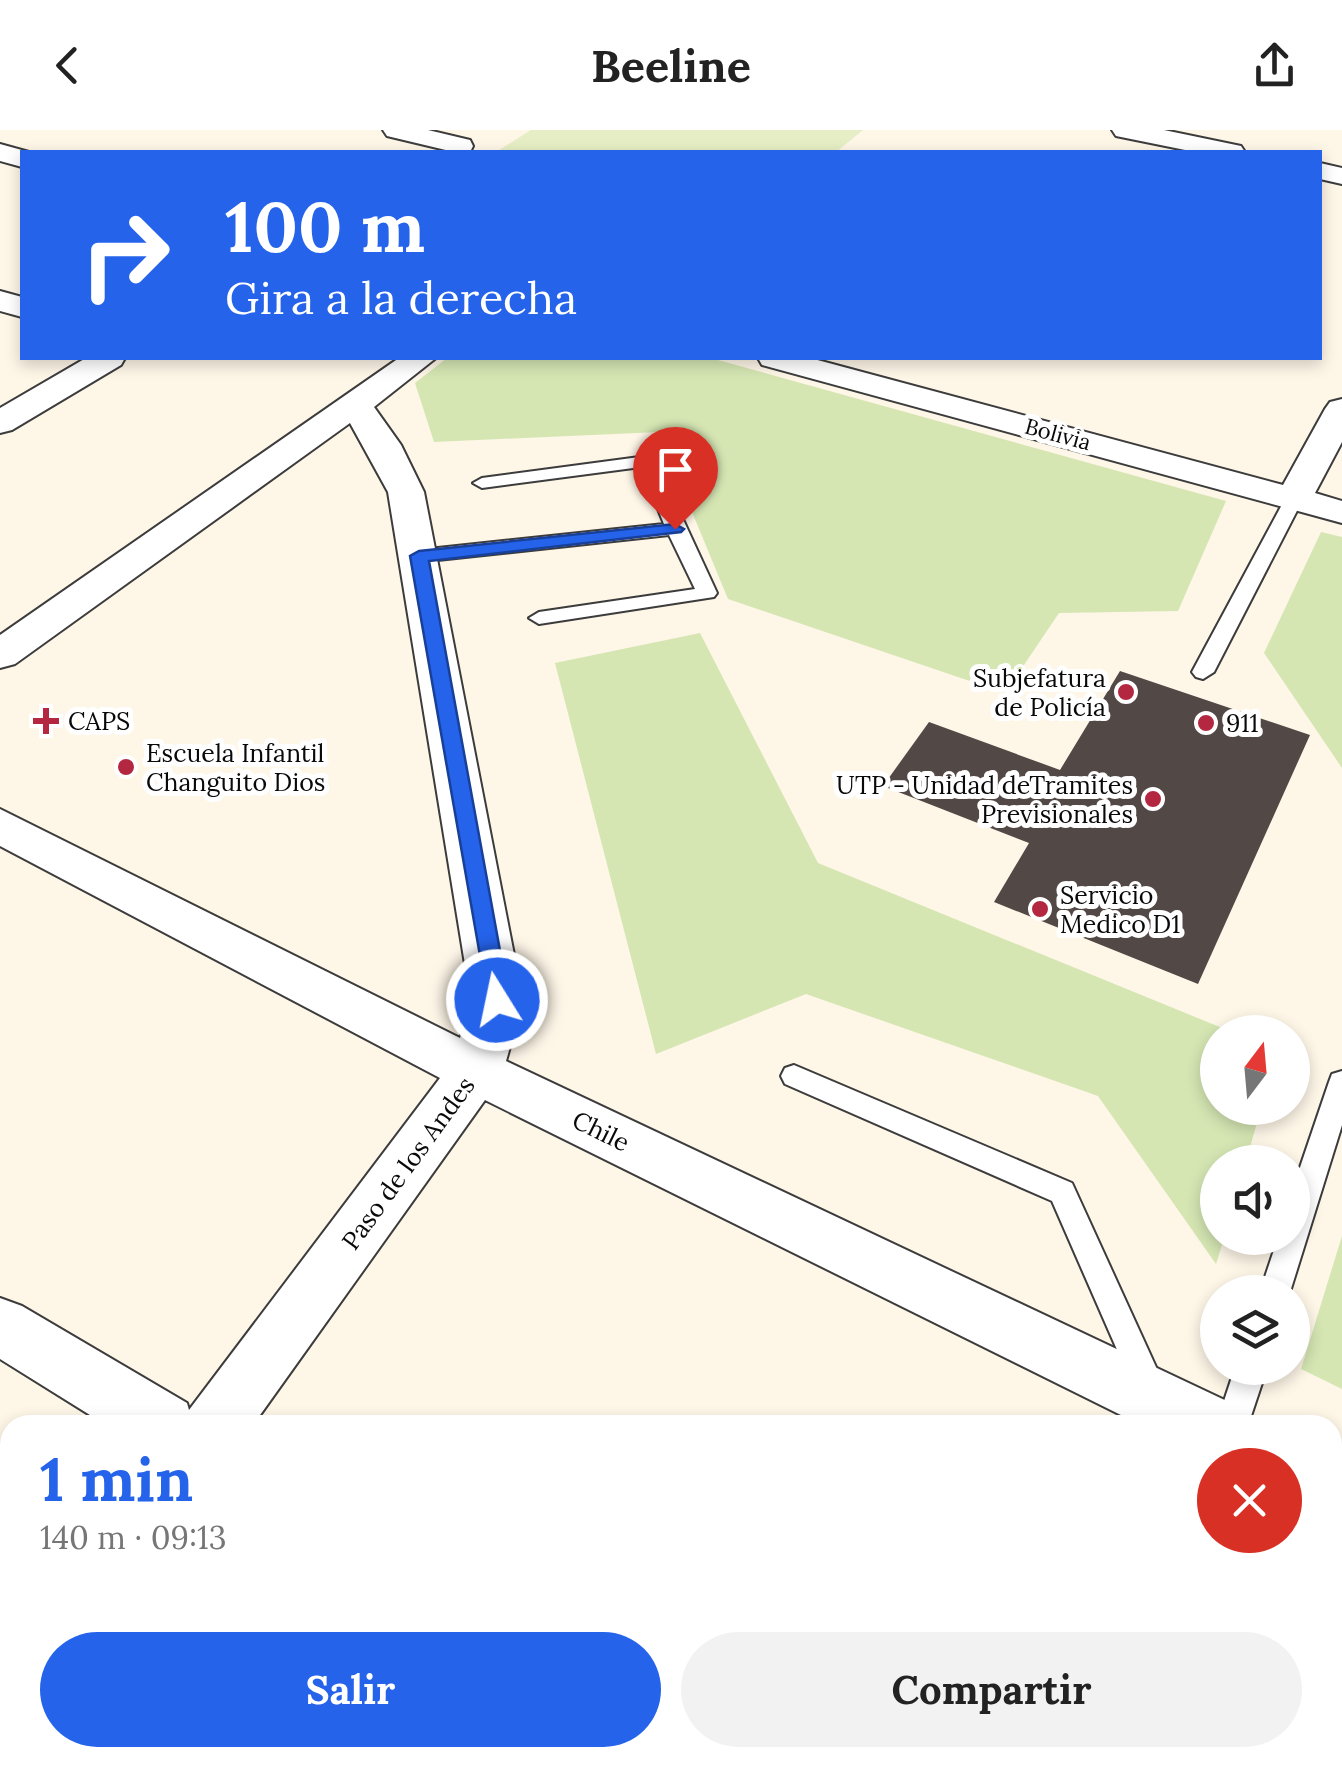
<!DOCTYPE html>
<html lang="es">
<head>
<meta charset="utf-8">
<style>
  body { margin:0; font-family:Lora,serif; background:#f2f2f2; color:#222; height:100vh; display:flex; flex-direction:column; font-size:38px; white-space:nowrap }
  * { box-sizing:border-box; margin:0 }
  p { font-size:32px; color:#767676 }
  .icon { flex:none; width:55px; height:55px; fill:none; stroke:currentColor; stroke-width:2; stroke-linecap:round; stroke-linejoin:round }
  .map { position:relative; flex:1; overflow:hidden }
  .panel { position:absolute; left:0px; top:1285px; width:1342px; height:352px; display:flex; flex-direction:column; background:#fff; border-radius:30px 30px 0 0; box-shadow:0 5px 15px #0003 }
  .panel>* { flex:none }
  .top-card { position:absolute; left:20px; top:20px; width:1302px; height:210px; border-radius:0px; box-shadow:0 5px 15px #0003; background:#2563eb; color:#fff; overflow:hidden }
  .needle { width:65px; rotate:16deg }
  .controls { position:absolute; left:1200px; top:885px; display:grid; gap:20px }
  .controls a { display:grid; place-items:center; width:110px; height:110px; border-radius:50%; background:#fff; box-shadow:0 5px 15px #0003; font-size:50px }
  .pin { position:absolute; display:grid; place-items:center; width:85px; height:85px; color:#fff; margin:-102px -42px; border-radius:50% 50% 50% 0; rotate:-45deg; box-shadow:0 0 10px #0007 }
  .pin .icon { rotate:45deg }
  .me { position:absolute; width:110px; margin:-55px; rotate:350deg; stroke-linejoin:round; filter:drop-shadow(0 0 8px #0008) }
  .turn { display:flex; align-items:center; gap:35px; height:210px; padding:0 40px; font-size:45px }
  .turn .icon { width:130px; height:130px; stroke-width:2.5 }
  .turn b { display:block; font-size:70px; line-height:85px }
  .round { display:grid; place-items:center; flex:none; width:105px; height:105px; border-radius:52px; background:#f2f2f2 }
  .headline { display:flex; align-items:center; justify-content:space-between; height:170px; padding:0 40px }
  h1 { font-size:60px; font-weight:700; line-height:75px; color:#2563eb }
  .primary-button { display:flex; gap:20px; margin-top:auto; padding:20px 40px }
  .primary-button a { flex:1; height:115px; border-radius:60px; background:#2563eb; color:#fff; font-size:40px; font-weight:700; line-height:115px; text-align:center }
  .primary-button a+a { background:#f2f2f2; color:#222 }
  header { display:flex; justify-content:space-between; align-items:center; height:130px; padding:0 40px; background:#fff; font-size:45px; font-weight:700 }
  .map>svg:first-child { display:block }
  .green { fill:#d5e6b3 }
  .pitch { fill:#e5eec4 }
  .building { fill:#524946 }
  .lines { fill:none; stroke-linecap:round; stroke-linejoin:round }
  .lane-casing { stroke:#3c3c3c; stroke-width:4 }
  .street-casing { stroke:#3c3c3c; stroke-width:4 }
  .lane { fill:#fff; fill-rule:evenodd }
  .street { fill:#fff; fill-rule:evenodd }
  .route { fill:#2563eb; stroke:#184099; stroke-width:2.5 }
  .poi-dot { fill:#b42741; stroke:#fff; stroke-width:4 }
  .labels { text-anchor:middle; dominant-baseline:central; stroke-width:10; stroke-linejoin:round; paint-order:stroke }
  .far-street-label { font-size:22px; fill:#090909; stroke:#fff }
  .poi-label { font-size:25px; fill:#090909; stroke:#fff; text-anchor:start }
  .street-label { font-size:25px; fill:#090909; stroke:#fff }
</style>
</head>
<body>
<header><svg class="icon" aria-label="back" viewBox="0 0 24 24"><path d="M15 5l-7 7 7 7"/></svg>Beeline<svg class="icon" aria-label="share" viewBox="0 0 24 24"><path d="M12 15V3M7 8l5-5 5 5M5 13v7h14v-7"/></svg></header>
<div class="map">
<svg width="1342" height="1636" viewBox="0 0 1342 1636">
  <rect width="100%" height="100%" fill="#fef6e7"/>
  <!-- green -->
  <path class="green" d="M447 228H711L1226 371 1178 481 1059 483 1005 563 728 469 659 302 434 312 415 253Z
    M1321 402 1342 407V638L1264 523Z
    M700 503 818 733 1232 902H1218V978H1261L1246 1032H1218V1108H1224L1216 1134 1098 966 806 864 656 924 555 533Z
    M1342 1106V1259L1301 1239Z"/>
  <!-- pitch -->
  <path class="pitch" d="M531 0H863L836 22H496Z"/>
  <!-- building -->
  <path class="building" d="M1120 541 1310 605 1198 854 994 772 1029 713 883 656 929 592 1060 640Z"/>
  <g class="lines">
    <!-- lane casing -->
    <g class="lane-casing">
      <path id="lane" d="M647 326 656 331 717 463 714 467 539 494 529 488 539 482 695 459 669 405 419 432 409 426 419 420 664 394 641 337 482 358 473 353 482 348Z
        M1294 363 1303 369 1214 542 1203 549 1196 547 1192 542 1285 369Z
        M794 935 1072 1053 1166 1259 1161 1270 1150 1274 1139 1270 1052 1071 785 954 781 946 785 938Z
        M1342 941V995L1290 1162H1260L1278 1108H1292V1061L1329 952 1332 944Z
        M1235 1238H1267L1248 1295H1216Z"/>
    </g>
    <!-- street casing -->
    <g class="street-casing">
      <path id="street" d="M383 0H428L470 10 473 16 470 22H454L387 6Z
        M1112 0H1164L1241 16 1245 22H1195L1116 6Z
        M0 14 29 22H22V37L0 31Z
        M1320 33 1342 38V54L1320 49Z
        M0 161 22 167V187L0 181Z
        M86 228H125L121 235 12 300 0 303V278Z
        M399 228H436L374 277 401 315 424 362 523 871 506 931 1231 1273 1240 1295H1141L485 970 253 1295H106L0 1229V1168L22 1176 187 1273 189 1280 440 948 0 716V679L460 908 471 871 388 362 350 293 15 534 0 538V505Z
        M758 228H810L1283 355 1325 279 1330 272 1342 269V312L1315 363 1342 371V393L762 235Z
        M1332 1322 1342 1326V1393L1332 1389Z
        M10 1545V1626L0 1630V1549Z
        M208 1628H290L294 1636H212Z"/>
    </g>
    <!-- lane -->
    <use href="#lane" class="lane"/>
    <!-- street -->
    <use href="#street" class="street"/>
  </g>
  <!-- route -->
  <path class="route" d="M675 394 684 399 681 402 429 431 509 870 505 877H489L410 426 419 421Z"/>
  <!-- markers -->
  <g class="poi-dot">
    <circle cx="1126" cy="562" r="10"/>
    <path d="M41 576h10v10h10v10h-10v10h-10v-10h-10v-10h10z"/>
    <circle cx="1206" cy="593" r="10"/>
    <circle cx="126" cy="637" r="10"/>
    <circle cx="1153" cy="669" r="10"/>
    <circle cx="1040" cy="779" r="10"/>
  </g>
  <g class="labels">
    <!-- far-street labels -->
    <g class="far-street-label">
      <text transform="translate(1058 304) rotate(15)">Bolivia</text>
    </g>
    <!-- poi labels -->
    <g class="poi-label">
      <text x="1106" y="548" text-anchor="end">Subjefatura<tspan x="1106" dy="29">de Policía</tspan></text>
      <text x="68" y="591">CAPS</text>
      <text x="1226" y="593">911</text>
      <text x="146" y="623">Escuela Infantil<tspan x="146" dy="29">Changuito Dios</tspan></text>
      <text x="1133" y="655" text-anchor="end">UTP - Unidad deTramites<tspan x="1133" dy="29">Previsionales</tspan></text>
      <text x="1060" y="765">Servicio<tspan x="1060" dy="29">Medico D1</tspan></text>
    </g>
    <!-- street labels -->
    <g class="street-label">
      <text transform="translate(601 1001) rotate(26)">Chile</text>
      <text transform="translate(408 1033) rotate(-54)">Paso de los Andes</text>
    </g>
  </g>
</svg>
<div class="controls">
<a><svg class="needle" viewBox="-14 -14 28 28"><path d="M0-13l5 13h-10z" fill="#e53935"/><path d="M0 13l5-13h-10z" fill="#767676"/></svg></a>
<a><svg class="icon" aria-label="sound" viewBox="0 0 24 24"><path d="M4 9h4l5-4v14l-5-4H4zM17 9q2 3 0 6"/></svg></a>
<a><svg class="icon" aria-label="layers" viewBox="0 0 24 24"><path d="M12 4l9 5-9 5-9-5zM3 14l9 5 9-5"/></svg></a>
</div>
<div class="pin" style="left:675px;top:399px;background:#d93025"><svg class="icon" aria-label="arrive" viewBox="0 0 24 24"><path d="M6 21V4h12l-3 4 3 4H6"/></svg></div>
<svg class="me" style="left:497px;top:870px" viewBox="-20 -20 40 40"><circle r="17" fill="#2563eb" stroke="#fff" stroke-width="3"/><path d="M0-11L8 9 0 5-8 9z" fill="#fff"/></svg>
<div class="top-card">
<div class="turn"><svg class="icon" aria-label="right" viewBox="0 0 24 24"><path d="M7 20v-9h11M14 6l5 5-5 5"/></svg><div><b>100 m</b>Gira a la derecha</div></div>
</div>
<section class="panel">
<div class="headline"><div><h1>1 min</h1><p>140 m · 09:13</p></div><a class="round" style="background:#d93025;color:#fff"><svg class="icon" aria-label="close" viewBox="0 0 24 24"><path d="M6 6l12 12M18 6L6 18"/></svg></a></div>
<div class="primary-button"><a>Salir</a><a>Compartir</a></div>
</section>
</div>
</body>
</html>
